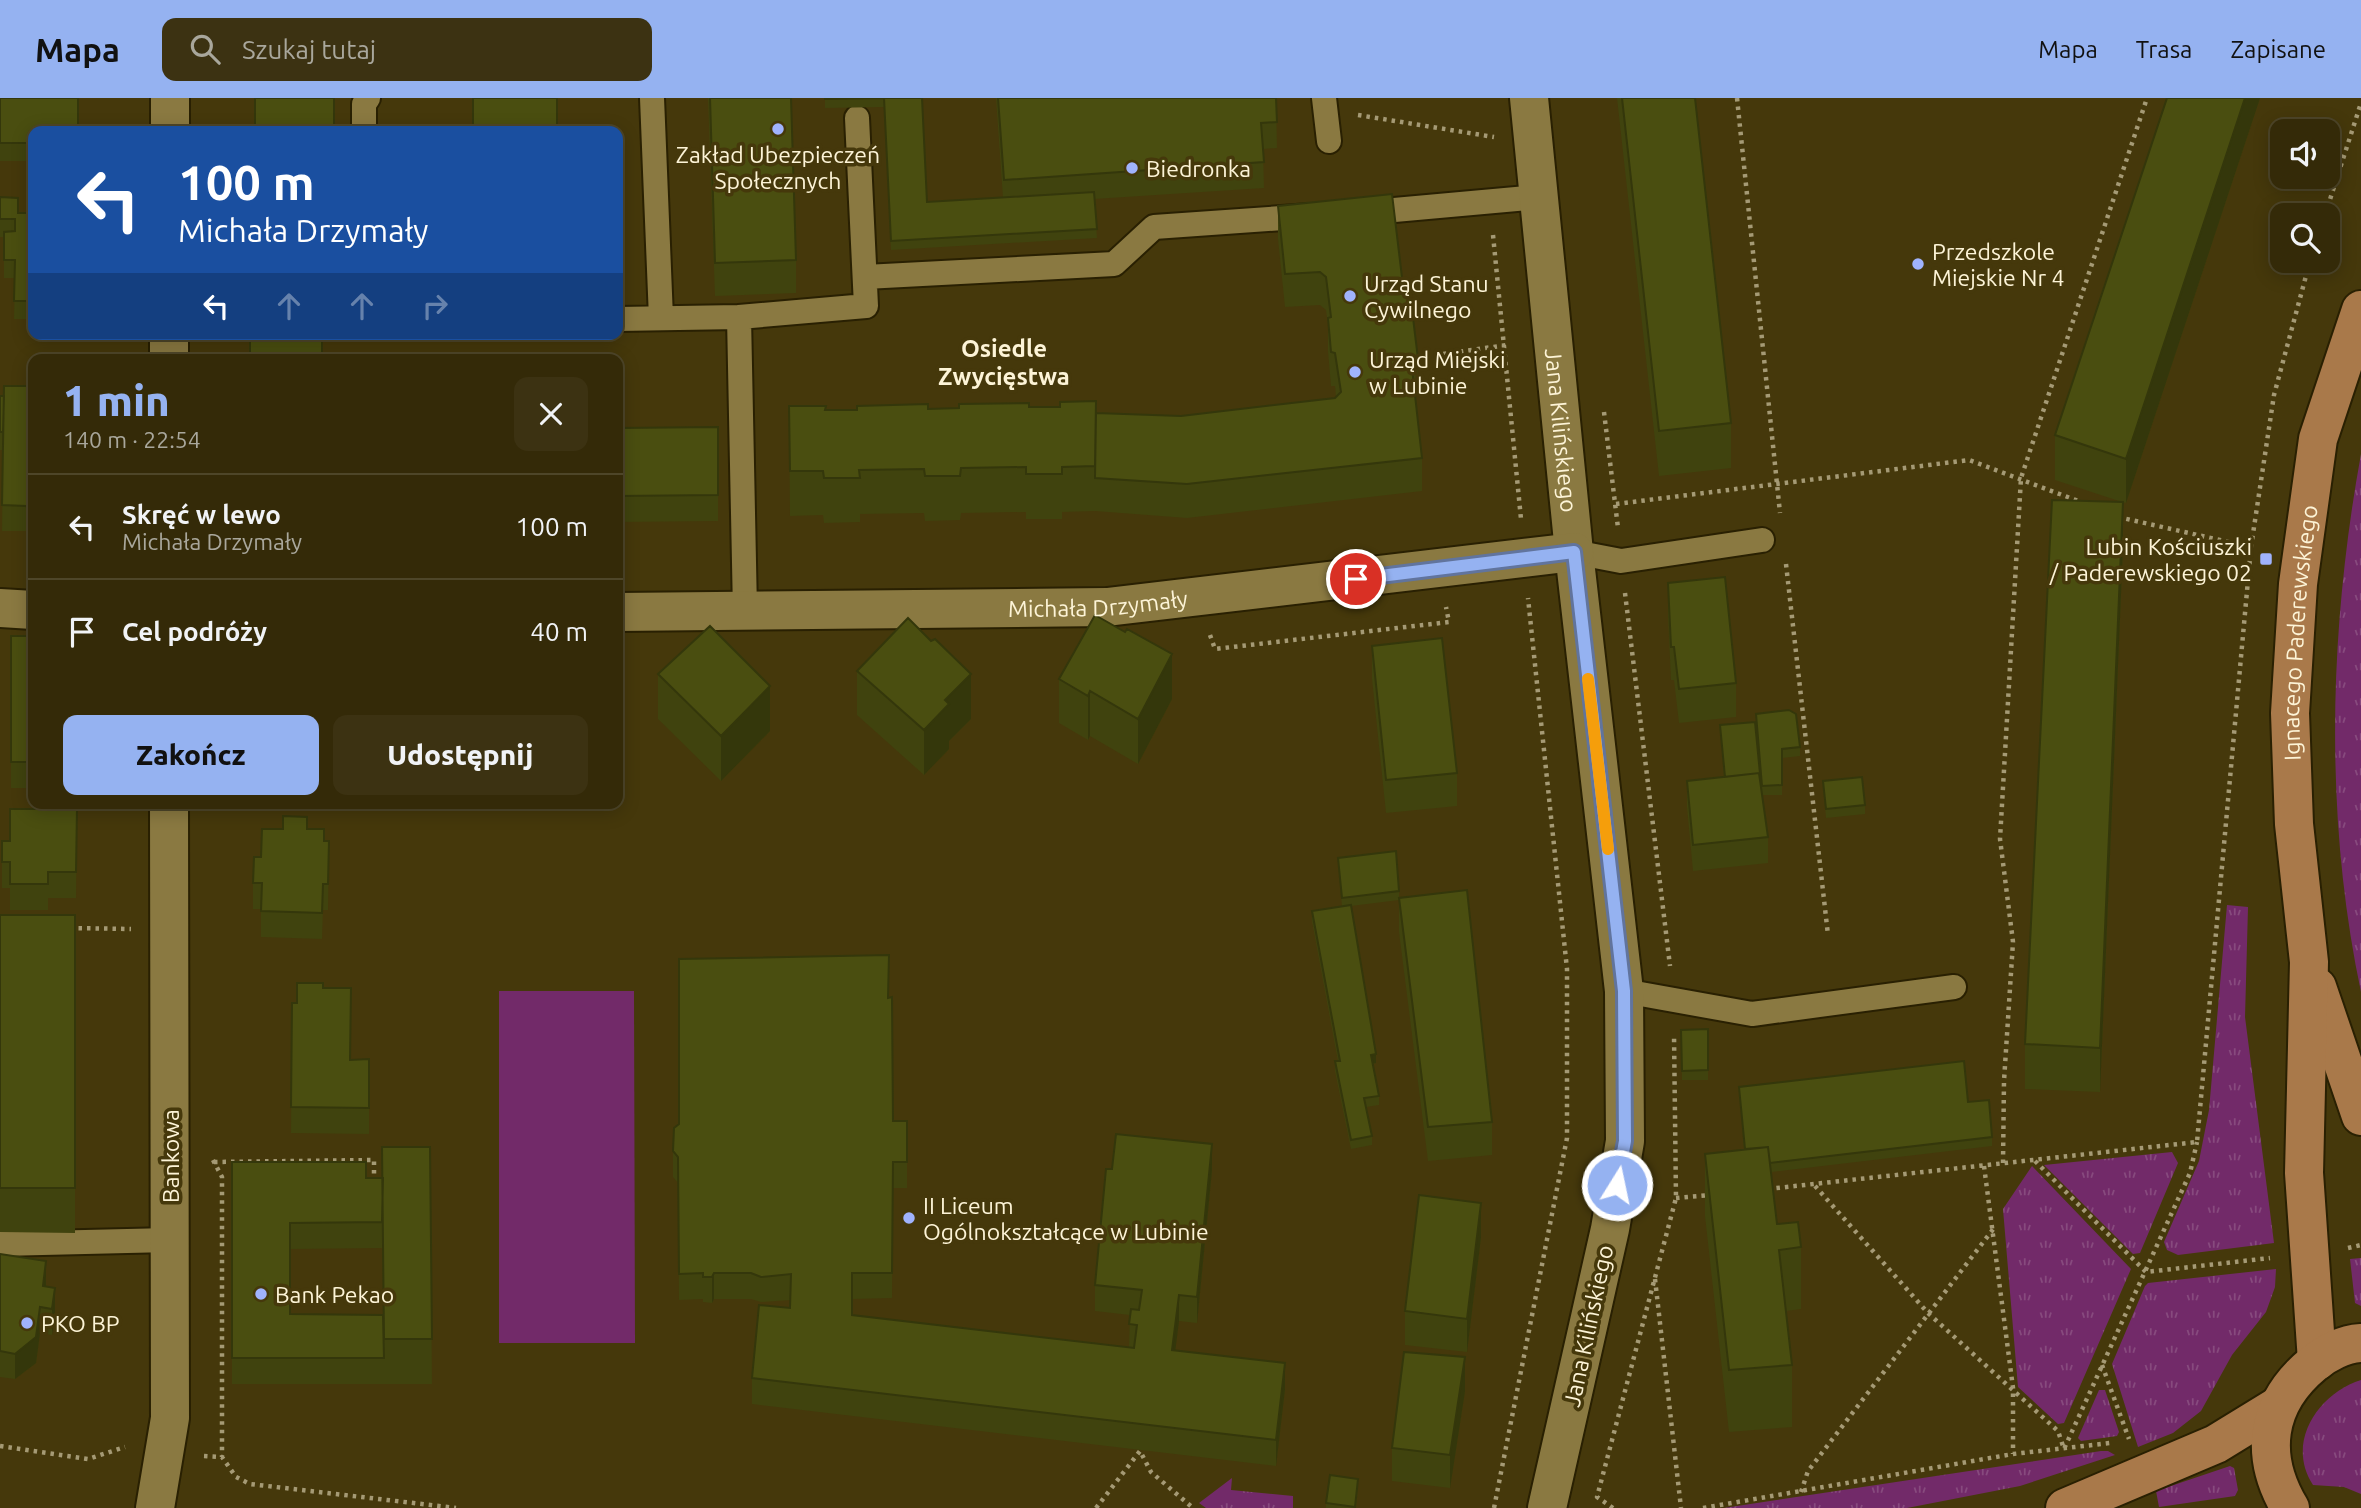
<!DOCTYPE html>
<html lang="pl">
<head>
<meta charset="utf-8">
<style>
  body { margin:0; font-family:Ubuntu,sans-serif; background:#3c3212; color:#f1f3f6; height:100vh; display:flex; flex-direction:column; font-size:26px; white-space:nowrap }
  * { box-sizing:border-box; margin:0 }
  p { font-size:23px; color:#a9a79c }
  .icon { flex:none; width:38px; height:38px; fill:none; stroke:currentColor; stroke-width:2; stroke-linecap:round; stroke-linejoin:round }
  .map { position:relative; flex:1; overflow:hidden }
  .side { position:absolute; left:28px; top:256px; width:595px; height:455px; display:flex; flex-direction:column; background:#342a08; border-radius:14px; box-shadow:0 4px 18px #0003,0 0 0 2px #4e4629 }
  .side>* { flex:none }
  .top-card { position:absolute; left:28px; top:28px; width:595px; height:214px; border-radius:14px; box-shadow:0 4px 18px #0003,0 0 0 2px #4e4629; background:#1a4fa0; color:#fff; overflow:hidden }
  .tools { position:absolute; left:2270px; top:21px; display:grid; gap:14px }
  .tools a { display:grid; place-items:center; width:70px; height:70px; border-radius:14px; background:#342a08; box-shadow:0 4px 18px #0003,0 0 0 2px #4e4629; font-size:35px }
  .pin { position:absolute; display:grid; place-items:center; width:60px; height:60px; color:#fff; margin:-30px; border:4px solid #fff; border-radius:50%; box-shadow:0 2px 7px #0007 }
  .me { position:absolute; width:77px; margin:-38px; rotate:10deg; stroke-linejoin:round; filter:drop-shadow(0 0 5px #0008) }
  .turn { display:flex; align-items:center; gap:24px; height:147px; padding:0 35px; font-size:32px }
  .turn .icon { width:91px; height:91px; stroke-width:2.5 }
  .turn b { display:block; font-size:49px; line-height:60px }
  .lanes { display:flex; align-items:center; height:66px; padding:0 35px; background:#0003; justify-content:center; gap:35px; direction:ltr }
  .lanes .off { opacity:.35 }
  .round { display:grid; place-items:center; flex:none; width:74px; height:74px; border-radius:14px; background:#3c3212 }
  .head { display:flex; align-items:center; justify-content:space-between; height:119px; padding:0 35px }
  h1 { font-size:42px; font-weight:800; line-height:52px; color:#95b2f1 }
  .button { display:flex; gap:14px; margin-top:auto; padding:14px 35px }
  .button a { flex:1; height:80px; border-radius:14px; background:#95b2f1; color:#111; font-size:28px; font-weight:800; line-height:80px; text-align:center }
  .button a+a { background:#3c3212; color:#f1f3f6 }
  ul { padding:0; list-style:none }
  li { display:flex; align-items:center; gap:21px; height:105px; padding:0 35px; border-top:2px solid #4e4629 }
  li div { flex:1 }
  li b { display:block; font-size:26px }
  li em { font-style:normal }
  header { display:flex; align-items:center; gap:42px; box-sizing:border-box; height:98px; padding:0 35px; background:#95b2f1; color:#111 }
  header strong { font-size:33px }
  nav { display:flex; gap:38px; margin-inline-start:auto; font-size:24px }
  .search { width:490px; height:63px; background:#3c3212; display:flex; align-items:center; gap:18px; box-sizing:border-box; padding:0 24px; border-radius:14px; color:#a9a79c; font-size:26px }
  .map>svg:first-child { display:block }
  .grass { fill:url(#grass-tufts) }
  .pitch { fill:#722a69 }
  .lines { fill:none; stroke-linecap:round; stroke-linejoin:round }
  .lane-casing { stroke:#292002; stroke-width:28 }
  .street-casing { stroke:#292002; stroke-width:42 }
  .secondary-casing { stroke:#292002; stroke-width:42 }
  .path { stroke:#a59a75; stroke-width:4.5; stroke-dasharray:3.5 5; stroke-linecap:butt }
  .lane { stroke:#8a7941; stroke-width:24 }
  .street { stroke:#8a7941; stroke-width:38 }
  .secondary { stroke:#a9794a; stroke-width:38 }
  .wall { fill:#40430e; fill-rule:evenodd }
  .shaded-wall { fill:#34370b }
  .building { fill:#4a4e10; stroke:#34370b; stroke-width:2 }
  .route-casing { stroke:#61749d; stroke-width:18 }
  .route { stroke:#95b2f1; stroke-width:12 }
  .slow { stroke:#f59e0b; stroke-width:12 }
  .poi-dot { fill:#a0b3fd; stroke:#45380b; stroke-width:2.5 }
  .labels { text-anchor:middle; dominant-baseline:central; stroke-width:7; stroke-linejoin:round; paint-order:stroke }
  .poi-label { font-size:23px; fill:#fdf4d7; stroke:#45380b; text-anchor:start }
  .street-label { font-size:23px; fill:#fdf4d7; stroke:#45380b }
  .neighbourhood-label { font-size:24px; font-weight:bold; fill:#fdf4d7; stroke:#45380b }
</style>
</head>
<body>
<header>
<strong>Mapa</strong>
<div class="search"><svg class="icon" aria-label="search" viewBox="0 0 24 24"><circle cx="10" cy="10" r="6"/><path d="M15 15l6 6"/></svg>Szukaj tutaj</div>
<nav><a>Mapa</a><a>Trasa</a><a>Zapisane</a></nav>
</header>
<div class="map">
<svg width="2361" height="1410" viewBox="0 0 2361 1410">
  <defs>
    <pattern id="grass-tufts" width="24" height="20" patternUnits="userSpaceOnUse" patternTransform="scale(1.75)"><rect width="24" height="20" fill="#722a69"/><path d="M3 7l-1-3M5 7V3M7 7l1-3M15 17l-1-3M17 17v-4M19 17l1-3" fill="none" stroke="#874a7e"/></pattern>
  </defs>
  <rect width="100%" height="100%" fill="#45380b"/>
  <!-- grass -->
  <path class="grass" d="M2361 356V894C2324 719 2329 531 2361 356Z
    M2227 807 2248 809 2245 919 2274 1145 2178 1157 2167 1152 2164 1144 2199 1063 2209 1012Z
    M2172 1054 2178 1065 2140 1155 2133 1156 2044 1067Z
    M2032 1068 2131 1171 2064 1325 2058 1326 2018 1289 2003 1111Z
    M2361 1160V1208L2355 1205 2350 1161Z
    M2276 1171 2275 1189 2266 1214 2232 1257 2201 1313 2173 1335 2138 1349 2112 1266 2145 1188 2148 1185Z
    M2361 1282V1396L2344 1389 2313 1387C2285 1344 2319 1295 2361 1282Z
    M2099 1292H2105L2119 1334 2117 1338 2081 1343 2078 1340Z
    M2101 1353H2108L2115 1357 2020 1388 1907 1410H1724Z
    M2230 1368 2234 1370 2238 1392 2235 1398 2159 1409 2156 1393Z
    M1232 1380 1231 1392 1293 1398V1410H1206L1199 1405Z"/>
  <!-- pitch -->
  <path class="pitch" d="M499 893H634L635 1245H499Z"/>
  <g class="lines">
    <!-- lane casing -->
    <g class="lane-casing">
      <path id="lane" d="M652 0 661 220
        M1324 0 1329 43
        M364 33V6L368 0
        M1361 115 1538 99
        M865 179 1114 166 1154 129 1311 118
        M739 219 866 208 857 20
        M618 221 739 219 745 513
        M1574 454 1621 463 1762 442
        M1624 893 1752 916 1954 889
        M0 1146 170 1142"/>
    </g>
    <!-- street casing -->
    <g class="street-casing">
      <g id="street">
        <path id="s1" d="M1529 0 1574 454 1624 893 1625 1043 1610 1131 1547 1410"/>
        <path d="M170 33V0"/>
        <path d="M169 261V236"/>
        <path d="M0 510 33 512"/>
        <path id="s2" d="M618 514 1107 509 1574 454"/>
        <path d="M155 1410 170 1320 169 705"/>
      </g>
    </g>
    <!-- secondary casing -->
    <g class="secondary-casing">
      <g id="secondary">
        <path d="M2317 889 2361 1018"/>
        <path id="s3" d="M2317 1263 2304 1075 2309 864 2294 726 2290 615 2298 486 2318 341 2361 212"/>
        <path d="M2065 1410 2216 1346 2278 1308"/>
        <path d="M2290 1410C2259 1358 2265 1306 2313 1266 2326 1255 2344 1246 2361 1245"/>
      </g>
    </g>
    <!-- path -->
    <path class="path" d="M1737 0 1780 415
      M1358 17 1494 39
      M2325 117 2361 5
      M1493 137 1521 421
      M1443 256 1507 247
      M1604 314 1618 430
      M1616 406 1969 362 2081 404
      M2118 419 2251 449
      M1786 466 1828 837
      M1625 495 1670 868
      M1210 537 1215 551 1449 524 1446 509
      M70 830 131 831
      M213 1062 222 1079V1359
      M2035 1063 2146 1174 2270 1160
      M214 1064 374 1062V1086
      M2003 1065 2004 983 2013 844 2000 741 2021 380 2147 0
      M1984 1068 2013 1290V1356
      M1815 1088 1928 1215 2058 1333 2064 1351 2190 1075 2197 1044
      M1768 1091 2197 1044 2251 449 2274 297 2310 163
      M1676 1100 1710 1097
      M2348 1150 2361 1147
      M1655 1181 1681 1410
      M2102 1267 2129 1341
      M0 1348 88 1361 125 1349
      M204 1358 222 1359 236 1379 250 1386 456 1410
      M1801 1394 1808 1373 1994 1130
      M1096 1410 1140 1353 1151 1374 1193 1410
      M1494 1410 1567 1040V871L1528 500
      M1613 1410 1597 1399 1676 1100 1674 936
      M1703 1410 2013 1356 2110 1345"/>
    <!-- lane -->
    <use href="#lane" class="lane"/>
    <!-- street -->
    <use href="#street" class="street"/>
    <!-- secondary -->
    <use href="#secondary" class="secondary"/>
  </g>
  <!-- wall -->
  <path class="wall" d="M0 0 33 33V63H0Z
    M708 0H791L796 162V195L715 198Z
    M825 0H922L927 104 1003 100 996 0H1276L1277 50 1263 51 1264 90 1094 101 1097 140 891 152 884 9 825 10Z
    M1617 0H1695L1731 325V370L1659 378Z
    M2167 0H2260L2126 405 2123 404V449L2100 994 2025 991V946L2122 404 2055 382V337Z
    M0 99 18 115H33V221H14L15 180H4V139H0Z
    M1278 108 1404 196 1418 261V294H1414L1422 360V393L1187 420 1095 413 1062 414V421H1026V414L961 415 960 422 925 423 924 415 860 416V424L824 425 823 417 790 418 789 308 826 312 1029 309 1096 315 1181 318 1335 300 1336 299 1335 288H1331L1328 253V226L1326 212 1320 207 1285 209 1278 141Z
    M33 288V441L26 433H2L3 352H0V298H4Z
    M718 329V423L618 424V330Z
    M1668 485 1736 585V619L1679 625 1674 582H1671L1668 518Z
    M11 538H33V690H11Z
    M931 543 971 621 949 643V651L924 677 857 617V573Z
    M1372 548 1457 675V708L1386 715 1372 581Z
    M658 576 770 633 721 683 658 621Z
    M1059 581 1172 601 1138 666 1090 638 1088 642 1059 625Z
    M1756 616 1800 649V658L1782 660V697H1762Z
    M1720 627 1761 687 1768 739V765L1693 773 1687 709V683L1724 679Z
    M1823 683 1865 707V716L1826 720Z
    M77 711 76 800H48V812H10V790H2V743H10Z
    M283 731H307L324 743H329L328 812H323L322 841 261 839V811H253V785L261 759Z
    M1338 760 1399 793V800L1492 1024V1057L1428 1063 1399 834V802L1351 808 1376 965 1373 966 1379 998V1007L1366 1009 1372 1038V1047L1351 1051 1335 973V963H1338L1312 823V813L1342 809Z
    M0 817H75V1135L0 1134Z
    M323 890 351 962 369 961V1036L291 1035 292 905H297Z
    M889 900 893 1023H907V1090H893L892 1200 852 1201V1217L1129 1249 1130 1217 1095 1213V1187L1212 1072 1197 1225 1179 1223 1175 1253 1285 1291 1276 1368 752 1306V1280L790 1210V1202L761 1204 751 1201H714L712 1205 703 1204V1201L679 1202 678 1085 673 1079V1053Z
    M1708 931V982H1682L1681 932Z
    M1739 989 1968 1004 1992 1039V1048L1771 1074 1777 1126 1801 1149V1211L1786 1213 1792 1267V1329L1729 1334 1705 1118V1056L1744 1051Z
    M430 1049 432 1286H232V1064L366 1080H382ZM383 1118V1217L290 1216V1151L382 1150Z
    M1481 1139 1467 1254 1405 1247V1213Z
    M0 1156 46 1189 55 1216 52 1237 40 1235 36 1265 15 1281 0 1279Z
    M1465 1293 1450 1390 1392 1383V1350Z
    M1358 1390 1356 1410H1326V1405Z"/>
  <!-- shaded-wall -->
  <path class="shaded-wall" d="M2245 0H2260L2126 405V361Z
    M2123 404V449L2100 994V950Z
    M1172 556V601L1138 666V621Z
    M971 576V621L949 643V651L924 677V632L945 602Z
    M770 588V633L721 683V638Z
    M1090 593V638L1088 642V598Z
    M1376 956V965L1371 966V957Z
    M1212 1046V1072L1197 1225V1199Z
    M1481 1105V1139L1467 1254V1221Z
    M46 1163V1188H43Z
    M714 1175V1201L712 1205V1179Z
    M55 1190V1216L52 1237V1211Z
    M1179 1197V1223L1172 1278V1252Z
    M40 1209V1235L36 1265 15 1281V1256Z
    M1465 1259V1293L1450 1390V1357Z
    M1285 1265V1291L1276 1368V1342Z"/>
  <!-- building -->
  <path class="building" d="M0 0H78V33H33V45H0Z
    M255 0H334V33H255Z
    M473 0H557V33H473Z
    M710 0H791L796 162 715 165Z
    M825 0H922L927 104 1094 94 1097 131 891 143 884 0 825 1Z
    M998 0H1276L1277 24 1261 25 1264 64 1004 82Z
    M1622 0H1695L1731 325 1659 333Z
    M2167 0H2245L2126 361 2055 337Z
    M1392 96 1404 196 1410 195 1418 261H1411L1422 360 1187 386 1095 380 1096 315 1181 318 1335 300 1341 294 1335 255 1331 254 1328 220 1331 219 1326 179 1320 174 1285 176 1278 108Z
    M0 99 18 100V115H33V203H14L15 162H4V134L15 133V121H0Z
    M250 236H322V261H250Z
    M4 288H33V415L26 408 2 407Z
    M0 298H4L3 334H0Z
    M1096 303 1095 368 1062 369V376H1026V369L961 370 960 378H925L924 371 859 372 860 380H824L823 373H790L789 308H826L825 312H857V308L928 306V311L959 310V306L1029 305V309H1060V304Z
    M718 329V397L618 398V330Z
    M2052 402 2123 404 2100 950 2025 946Z
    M1725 479 1736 585 1679 591 1674 549H1671L1668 485Z
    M1095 517 1125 534 1127 531 1172 556 1138 621 1090 593 1088 598 1059 581Z
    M908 520 931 543 935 541 971 576 945 602 949 606 924 632 857 573Z
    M710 528 770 588 721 638 658 576Z
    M11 538H33V664H11Z
    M1442 540 1457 675 1386 682 1372 548Z
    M1789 612 1796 616 1800 649 1782 651V687L1762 688 1756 616Z
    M1755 624 1761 686 1759 675 1725 679 1720 627Z
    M1759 675 1768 739 1693 747 1687 683Z
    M1862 679 1865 707 1826 711 1823 683Z
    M10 711H77L76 774H48V786H10V764H2V743H10Z
    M283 718 307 719V731H324V743H329L328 786H323L322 815 261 813 262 785H253L254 759H261L262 731H283Z
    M1396 753 1399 793 1342 800 1338 760Z
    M1467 792 1492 1024 1428 1029 1399 800Z
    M1351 807 1376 956 1371 957 1379 998 1364 1000 1372 1038 1351 1042 1335 963H1340L1312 813Z
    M0 817H75V1090H0Z
    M889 857 888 900 892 899 893 1023H907V1064H893L892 1175H852V1217L1134 1250 1137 1227 1129 1226 1131 1211 1139 1212 1142 1192 1095 1187 1106 1071H1112L1116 1036 1212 1046 1197 1199 1179 1197 1172 1252 1285 1265 1276 1342 752 1280 759 1207 790 1210 791 1176 761 1179 751 1175H714L712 1179H703V1175L679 1176 678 1059 673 1053 674 1030 679 1026V861Z
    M297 885H323V890H351L350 962 369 961V1010L291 1009 292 905H297Z
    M1708 931V972L1682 973 1681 932Z
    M1964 963 1968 1004 1989 1002 1992 1039 1770 1065 1768 1049 1745 1051 1739 989Z
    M382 1049H430L432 1241H384Z
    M1768 1049 1777 1126 1798 1124 1801 1149 1779 1152 1792 1267 1729 1272 1705 1056Z
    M232 1064H366V1080H383L382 1124 290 1125V1216L383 1217 384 1260H232Z
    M1419 1097 1481 1105 1467 1221 1405 1213Z
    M0 1156 46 1163 43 1188 55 1190 52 1211 40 1209 36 1239 15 1256 0 1253Z
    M1404 1254 1465 1259 1450 1357 1392 1350Z
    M1330 1377 1358 1381 1355 1409 1326 1405Z"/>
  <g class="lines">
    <!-- route casing -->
    <g class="route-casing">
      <path id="route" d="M1356 481 1574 454 1624 893 1625 1043 1617 1087"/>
    </g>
    <!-- route -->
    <use href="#route" class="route"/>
    <!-- slow -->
    <path class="slow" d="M1588 581 1608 751"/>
  </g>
  <!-- markers -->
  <g class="poi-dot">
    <circle cx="778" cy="31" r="7"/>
    <circle cx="1132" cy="70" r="7"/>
    <circle cx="1918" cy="166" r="7"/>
    <circle cx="1350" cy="198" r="7"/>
    <circle cx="1355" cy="274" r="7"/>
    <rect x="2259" y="454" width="14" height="14" rx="3.5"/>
    <circle cx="909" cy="1120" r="7"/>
    <circle cx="261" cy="1196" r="7"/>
    <circle cx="27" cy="1225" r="7"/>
  </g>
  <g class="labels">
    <!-- poi labels -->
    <g class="poi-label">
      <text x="778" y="56" text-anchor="middle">Zakład Ubezpieczeń<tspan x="778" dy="26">Społecznych</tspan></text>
      <text x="1146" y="70">Biedronka</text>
      <text x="1932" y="153">Przedszkole<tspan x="1932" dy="26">Miejskie Nr 4</tspan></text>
      <text x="1364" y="185">Urząd Stanu<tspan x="1364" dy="26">Cywilnego</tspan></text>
      <text x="1369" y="261">Urząd Miejski<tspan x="1369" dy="26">w Lubinie</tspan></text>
      <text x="2252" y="448" text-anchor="end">Lubin Kościuszki<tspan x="2252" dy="26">/ Paderewskiego 02</tspan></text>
      <text x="923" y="1107">II Liceum<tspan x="923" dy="26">Ogólnokształcące w Lubinie</tspan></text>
      <text x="275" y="1196">Bank Pekao</text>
      <text x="41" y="1225">PKO BP</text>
    </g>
    <!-- street labels -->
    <g class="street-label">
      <text stroke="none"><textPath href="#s1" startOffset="334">Jana Kilińskiego</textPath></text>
      <text stroke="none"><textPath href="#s2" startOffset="480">Michała Drzymały</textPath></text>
      <text stroke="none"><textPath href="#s3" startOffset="730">Ignacego Paderewskiego</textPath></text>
      <text transform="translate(170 1058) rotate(-90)">Bankowa</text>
      <text transform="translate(1588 1228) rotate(-78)">Jana Kilińskiego</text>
    </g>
    <!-- neighbourhood labels -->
    <g class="neighbourhood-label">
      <text x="1004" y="250">Osiedle<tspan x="1004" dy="28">Zwycięstwa</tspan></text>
    </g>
  </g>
</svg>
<div class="tools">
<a><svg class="icon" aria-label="sound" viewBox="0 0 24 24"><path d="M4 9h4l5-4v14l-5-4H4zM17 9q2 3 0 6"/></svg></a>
<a><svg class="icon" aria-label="search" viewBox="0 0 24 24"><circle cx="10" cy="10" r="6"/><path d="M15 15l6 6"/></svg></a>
</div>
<div class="pin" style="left:1356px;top:481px;background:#d93025"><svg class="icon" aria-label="arrive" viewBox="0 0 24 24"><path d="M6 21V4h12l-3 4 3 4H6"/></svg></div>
<svg class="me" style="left:1617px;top:1087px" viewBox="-20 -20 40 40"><circle r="17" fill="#95b2f1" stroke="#fff" stroke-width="3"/><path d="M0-11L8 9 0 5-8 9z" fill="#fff"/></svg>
<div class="top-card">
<div class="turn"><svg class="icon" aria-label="left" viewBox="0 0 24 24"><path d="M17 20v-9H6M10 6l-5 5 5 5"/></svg><div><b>100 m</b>Michała Drzymały</div></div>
<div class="lanes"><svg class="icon" aria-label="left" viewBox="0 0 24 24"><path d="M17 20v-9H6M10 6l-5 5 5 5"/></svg><svg class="icon off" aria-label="ahead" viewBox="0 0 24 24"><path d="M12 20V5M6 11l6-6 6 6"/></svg><svg class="icon off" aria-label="ahead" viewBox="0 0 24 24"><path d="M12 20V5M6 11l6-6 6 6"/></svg><svg class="icon off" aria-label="right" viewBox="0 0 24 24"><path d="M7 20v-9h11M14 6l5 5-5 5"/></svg></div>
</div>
<section class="side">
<div class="head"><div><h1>1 min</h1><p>140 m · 22:54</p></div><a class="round"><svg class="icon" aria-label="close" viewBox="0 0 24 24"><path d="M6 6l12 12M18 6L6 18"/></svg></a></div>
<ul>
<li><svg class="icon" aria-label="left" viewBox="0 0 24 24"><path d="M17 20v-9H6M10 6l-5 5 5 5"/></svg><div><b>Skręć w lewo</b><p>Michała Drzymały</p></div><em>100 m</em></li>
<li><svg class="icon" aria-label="arrive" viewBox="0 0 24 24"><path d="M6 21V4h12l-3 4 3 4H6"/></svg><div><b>Cel podróży</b></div><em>40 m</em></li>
</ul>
<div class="button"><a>Zakończ</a><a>Udostępnij</a></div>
</section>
</div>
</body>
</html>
